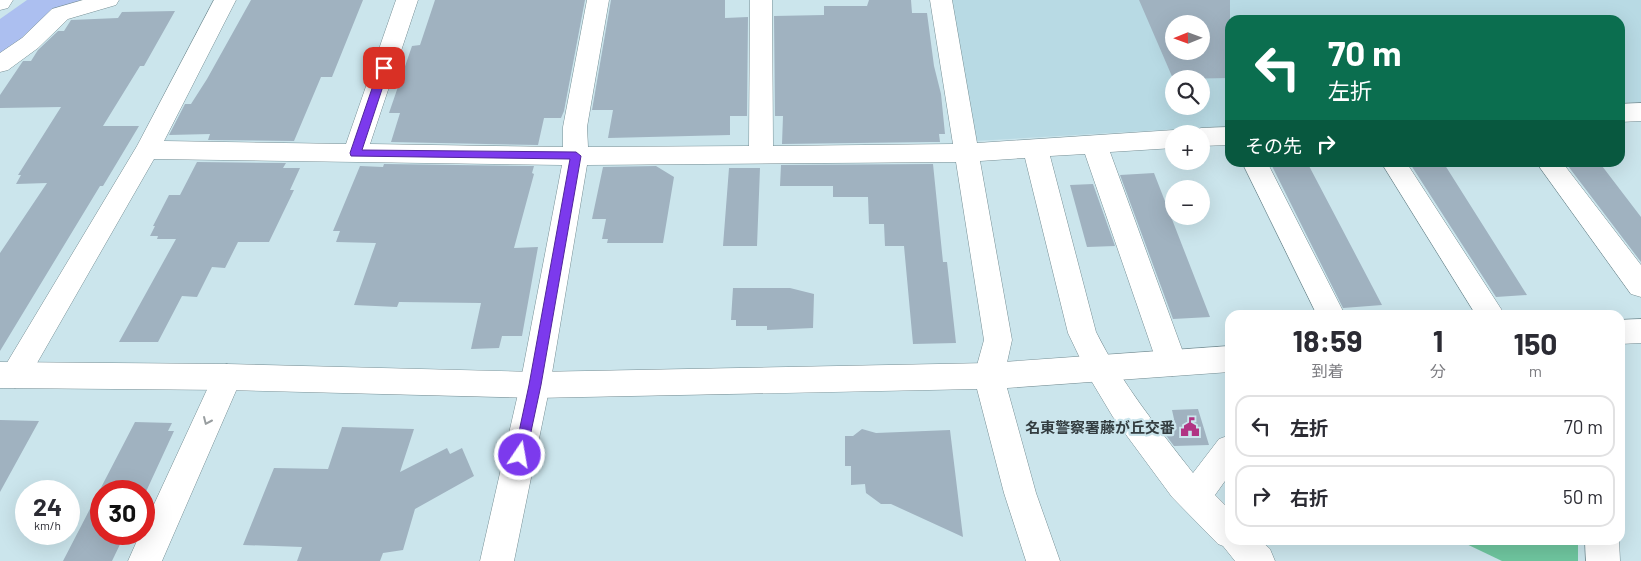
<!DOCTYPE html>
<html lang="ja">
<head>
<meta charset="utf-8">
<style>
  body { margin:0; font-family:Barlow,"Noto Sans JP",sans-serif; background:#f2f2f3; color:#2b2b33; height:100vh; display:flex; flex-direction:column; font-size:19px; white-space:nowrap }
  * { box-sizing:border-box; margin:0 }
  p { font-size:16px; color:#7c7c81 }
  .icon { flex:none; width:28px; height:28px; fill:none; stroke:currentColor; stroke-width:2; stroke-linecap:round; stroke-linejoin:round }
  .map { position:relative; flex:1; overflow:hidden }
  .sheet { position:absolute; left:1225px; top:310px; width:400px; height:235px; display:flex; flex-direction:column; background:#fff; border-radius:15px; box-shadow:0 5px 20px #0002 }
  .sheet>* { flex:none }
  .top-card { position:absolute; left:1225px; top:15px; width:400px; height:152px; border-radius:15px; box-shadow:0 5px 20px #0002; background:#0b6e4f; color:#fff; overflow:hidden }
  .needle { width:32px; rotate:269deg }
  .buttons { position:absolute; left:1165px; top:15px; display:grid; gap:10px }
  .buttons a { display:grid; place-items:center; width:45px; height:45px; border-radius:50%; background:#fff; box-shadow:0 5px 20px #0002; font-size:25px }
  .speed { position:absolute; left:15px; top:480px; display:flex; gap:10px; font-size:25px; font-weight:700; text-align:center }
  .speed>* { display:grid; place-content:center; width:65px; height:65px; border-radius:50%; background:#fff; box-shadow:0 5px 20px #0002; line-height:1 }
  .speed small { font-size:12px; font-weight:400 }
  .speed .limit { border:8px solid #d22; background:#fff; color:#111 }
  .pin { position:absolute; display:grid; place-items:center; width:42px; height:42px; color:#fff; margin:-21px; border-radius:10px; box-shadow:0 2px 8px #0006 }
  .me { position:absolute; width:55px; margin:-28px; rotate:12deg; stroke-linejoin:round; filter:drop-shadow(0 0 4px #0008) }
  .turn { display:flex; align-items:center; gap:18px; height:105px; padding:0 20px; font-size:22px }
  .turn .icon { width:65px; height:65px; stroke-width:2.5 }
  .turn b { display:block; font-size:35px; line-height:42px }
  .then { display:flex; align-items:center; height:48px; padding:0 20px; background:#0003; gap:10px; font-size:19px }
  .eta { display:flex; justify-content:space-evenly; align-items:center; height:85px; text-align:center }
  .eta b { font-size:30px; font-weight:700; line-height:35px }
  ul { padding:0; list-style:none }
  li { display:flex; align-items:center; gap:15px; height:62px; margin:0 10px 8px; padding:0 10px; border:2px solid #e1e1e2; border-radius:15px }
  li div { flex:1 }
  li b { display:block; font-size:19px }
  li em { font-style:normal }
  .map>svg:first-child { display:block }
  .built { fill:#b8dae4; fill-rule:evenodd }
  .green { fill:#6fc69f }
  .lines { fill:none; stroke-linecap:round; stroke-linejoin:round }
  .river { fill:#acbff0; fill-rule:evenodd }
  .building { fill:#a0b2c0; fill-rule:evenodd }
  .street-casing { stroke:#778f95; stroke-width:1 }
  .secondary-casing { stroke:#778f95; stroke-width:1 }
  .street { fill:#fff; fill-rule:evenodd }
  .secondary { fill:#fff; fill-rule:evenodd }
  .oneway { stroke:#999ea0 }
  .route { fill:#7c3aed; stroke:#51269a }
  .labels { text-anchor:middle; dominant-baseline:central; stroke-width:4.5; stroke-linejoin:round; paint-order:stroke }
  .poi-label { font-size:15px; font-weight:bold; fill:#333d40; stroke:#cbe5ec; text-anchor:end }
</style>
</head>
<body>
<div class="map">
<svg width="1641" height="561" viewBox="0 0 1641 561">
  <rect width="100%" height="100%" fill="#cbe5ec"/>
  <!-- built -->
  <path class="built" d="M952 0H1641V102L1620 103V20H1230V126L975 141ZM1174 24H1201V51H1174ZM1174 79H1201V106H1174Z"/>
  <!-- green -->
  <path class="green" d="M1458 540H1578V561H1502Z"/>
  <g class="lines">
    <!-- river -->
    <path class="river" d="M27 0H80L73 10 17 53 0 58V19Z"/>
  </g>
  <!-- building -->
  <path class="building" d="M251 0H363L332 77H321L294 141 208 140 210 134 169 135 185 104H191L207 79Z
    M435 0H585L564 111 561 118H544L538 145 391 142 400 113H389L412 46 420 45Z
    M611 0H725V18L748 17 747 116H730V135L608 138 613 110H592Z
    M869 0H911L912 13H927L934 66 941 94 945 134H939L940 142H930L782 144 783 116H775L774 16 824 15V6H867Z
    M1139 0H1230V78L1174 79V81ZM1174 24H1201V51H1174Z
    M175 11 144 66H140L103 126H139L103 186H100L0 351V253L47 183 16 184 21 175H18L61 107 0 108V95L23 61H31L38 50 58 31H64L71 20 118 18 122 12Z
    M197 162 286 163 283 168H300L290 190H294L269 242H238L225 268 212 267 197 297 182 296 158 342H119L176 239H157L158 236H150L155 226H153L169 195H180Z
    M1273 162 1308 164 1382 305 1343 308 1272 166 1274 165Z
    M1409 162H1443L1527 295 1496 297Z
    M1565 162H1599L1641 217V262Z
    M384 164 534 166 532 173 534 174 514 248 538 247 522 336H502L499 348 471 349 481 303 399 302 397 307 354 305 376 243 336 242 340 231H333L360 166 383 167Z
    M933 164 943 262H947L956 343 913 344 904 246H885L884 224H869L868 197H833V186H780L781 165Z
    M656 166 674 177 663 243H607L608 239H602L606 219H592L603 167Z
    M729 168H760L757 246H723Z
    M1154 173 1210 317 1173 319 1120 175Z
    M1093 184 1115 246 1087 247 1070 185Z
    M733 288H790L814 294 813 328 767 330V326H736V320H731Z
    M1198 409 1209 445 1174 446 1159 426 1174 419 1172 410Z
    M0 420 39 421 0 492Z
    M135 422 172 423 168 431H174L144 496V491H101V534H125L112 561H63Z
    M342 427 414 429 400 472 447 448 450 454 462 448 474 476 415 509 403 550 383 553 380 561H297L302 547 243 545 274 468 328 469Z
    M862 429 876 433 950 430 963 537 891 504H881L866 493 865 484 851 485V466H845V436H853Z"/>
  <g class="lines">
    <!-- street casing -->
    <g class="street-casing">
      <path id="street" d="M83 0H119L116 5 68 19 38 48 8 70 0 72V53L22 38 52 9Z
        M214 0H236L164 141 346 144 396 0H418L370 144 563 147V127L587 0H609L587 127 588 147 749 146 750 0H772L773 146 953 144 930 0H952L977 143 1174 130 1183 133 1174 134V148L1110 152 1187 363 1182 372 1172 376 1162 372 1157 363 1085 154 1050 156 1096 332C1122 384 1158 428 1193 473L1219 439 1230 435V474L1215 495 1230 510V540H1260L1270 549 1275 561H1235L1223 546 1218 544 1172 497 1113 417 1089 377 1068 333 1025 158 980 161 1012 340 1004 376 999 385 989 389 979 385 974 376 984 340 956 162 587 165 550 385 514 561H480L520 385 562 165 154 159 25 384 15 388 5 384 0 375 5 366 137 146Z
        M1641 103V121L1620 122V104Z
        M1230 127V145L1201 146V134H1191L1192 131 1201 128Z
        M1242 162H1267L1345 315H1317Z
        M1381 162H1406L1505 315H1476Z
        M1536 162H1562L1641 265V297L1631 294Z
        M227 364 237 368 242 377 162 561H128L140 534H144V526L217 368Z
        M1585 540H1619L1620 561H1586Z"/>
    </g>
    <!-- secondary casing -->
    <g class="secondary-casing">
      <path id="secondary" d="M0 0H13L8 8 0 10Z
        M1641 319V343L1620 344V320Z
        M1230 346V372L1007 388 1036 493 1060 561H1026L1004 493 977 389 535 398 227 390 0 388V362L227 364 535 372 989 363Z"/>
    </g>
    <!-- street -->
    <use href="#street" class="street"/>
    <!-- secondary -->
    <use href="#secondary" class="secondary"/>
  </g>
  <!-- one-way arrows -->
  <defs><path id="oneway-chevron" d="M-2-3.5L2.5 0L-2 3.5" fill="none" stroke-width="1.6" stroke-linecap="round" stroke-linejoin="round" transform="scale(1.25)"/></defs>
  <use class="oneway" href="#oneway-chevron" transform="translate(207 421) rotate(114)"/>
  <!-- route -->
  <path class="route" d="M384 65 389 68 362 150 576 152 581 156 541 385 526 455 525 459 520 461 515 459 514 455 529 385 570 159 351 156 350 153 379 68Z"/>
  <!-- icons -->
  <defs>
    <g id="civic-bare" transform="scale(1.5)"><path d="M-.6-6.5H3V-4.5H.6V-3L4-1V1h2V6H-6V1h2V-1L-.6-3ZM-1.2 2.5V6h2.4V2.5Z" fill="#b13483" stroke="#cbe5ec" stroke-width="2.5" paint-order="stroke"/></g>
  </defs>
  <g fill-rule="evenodd">
    <use href="#civic-bare" x="1190" y="427"/>
  </g>
  <g class="labels">
    <!-- poi labels -->
    <g class="poi-label">
      <text x="1175" y="427">名東警察署藤が丘交番</text>
    </g>
  </g>
</svg>
<div class="buttons">
<a><svg class="needle" viewBox="-14 -14 28 28"><path d="M0-13l5 13h-10z" fill="#e53935"/><path d="M0 13l5-13h-10z" fill="#7c7c81"/></svg></a>
<a><svg class="icon" aria-label="search" viewBox="0 0 24 24"><circle cx="10" cy="10" r="6"/><path d="M15 15l6 6"/></svg></a>
<a>+</a>
<a>−</a>
</div>
<div class="speed"><div>24<small>km/h</small></div><div class="limit">30</div></div>
<div class="pin" style="left:384px;top:68px;background:#d93025"><svg class="icon" aria-label="arrive" viewBox="0 0 24 24"><path d="M6 21V4h12l-3 4 3 4H6"/></svg></div>
<svg class="me" style="left:520px;top:455px" viewBox="-20 -20 40 40"><circle r="17" fill="#7c3aed" stroke="#fff" stroke-width="3"/><path d="M0-11L8 9 0 5-8 9z" fill="#fff"/></svg>
<div class="top-card">
<div class="turn"><svg class="icon" aria-label="left" viewBox="0 0 24 24"><path d="M17 20v-9H6M10 6l-5 5 5 5"/></svg><div><b>70 m</b>左折</div></div>
<div class="then">その先<svg class="icon" aria-label="right" viewBox="0 0 24 24"><path d="M7 20v-9h11M14 6l5 5-5 5"/></svg></div>
</div>
<section class="sheet">
<div class="eta">
<div><b>18:59</b><p>到着</p></div>
<div><b>1</b><p>分</p></div>
<div><b>150</b><p>m</p></div>
</div>
<ul>
<li><svg class="icon" aria-label="left" viewBox="0 0 24 24"><path d="M17 20v-9H6M10 6l-5 5 5 5"/></svg><div><b>左折</b></div><em>70 m</em></li>
<li><svg class="icon" aria-label="right" viewBox="0 0 24 24"><path d="M7 20v-9h11M14 6l5 5-5 5"/></svg><div><b>右折</b></div><em>50 m</em></li>
</ul>
</section>
</div>
</body>
</html>
